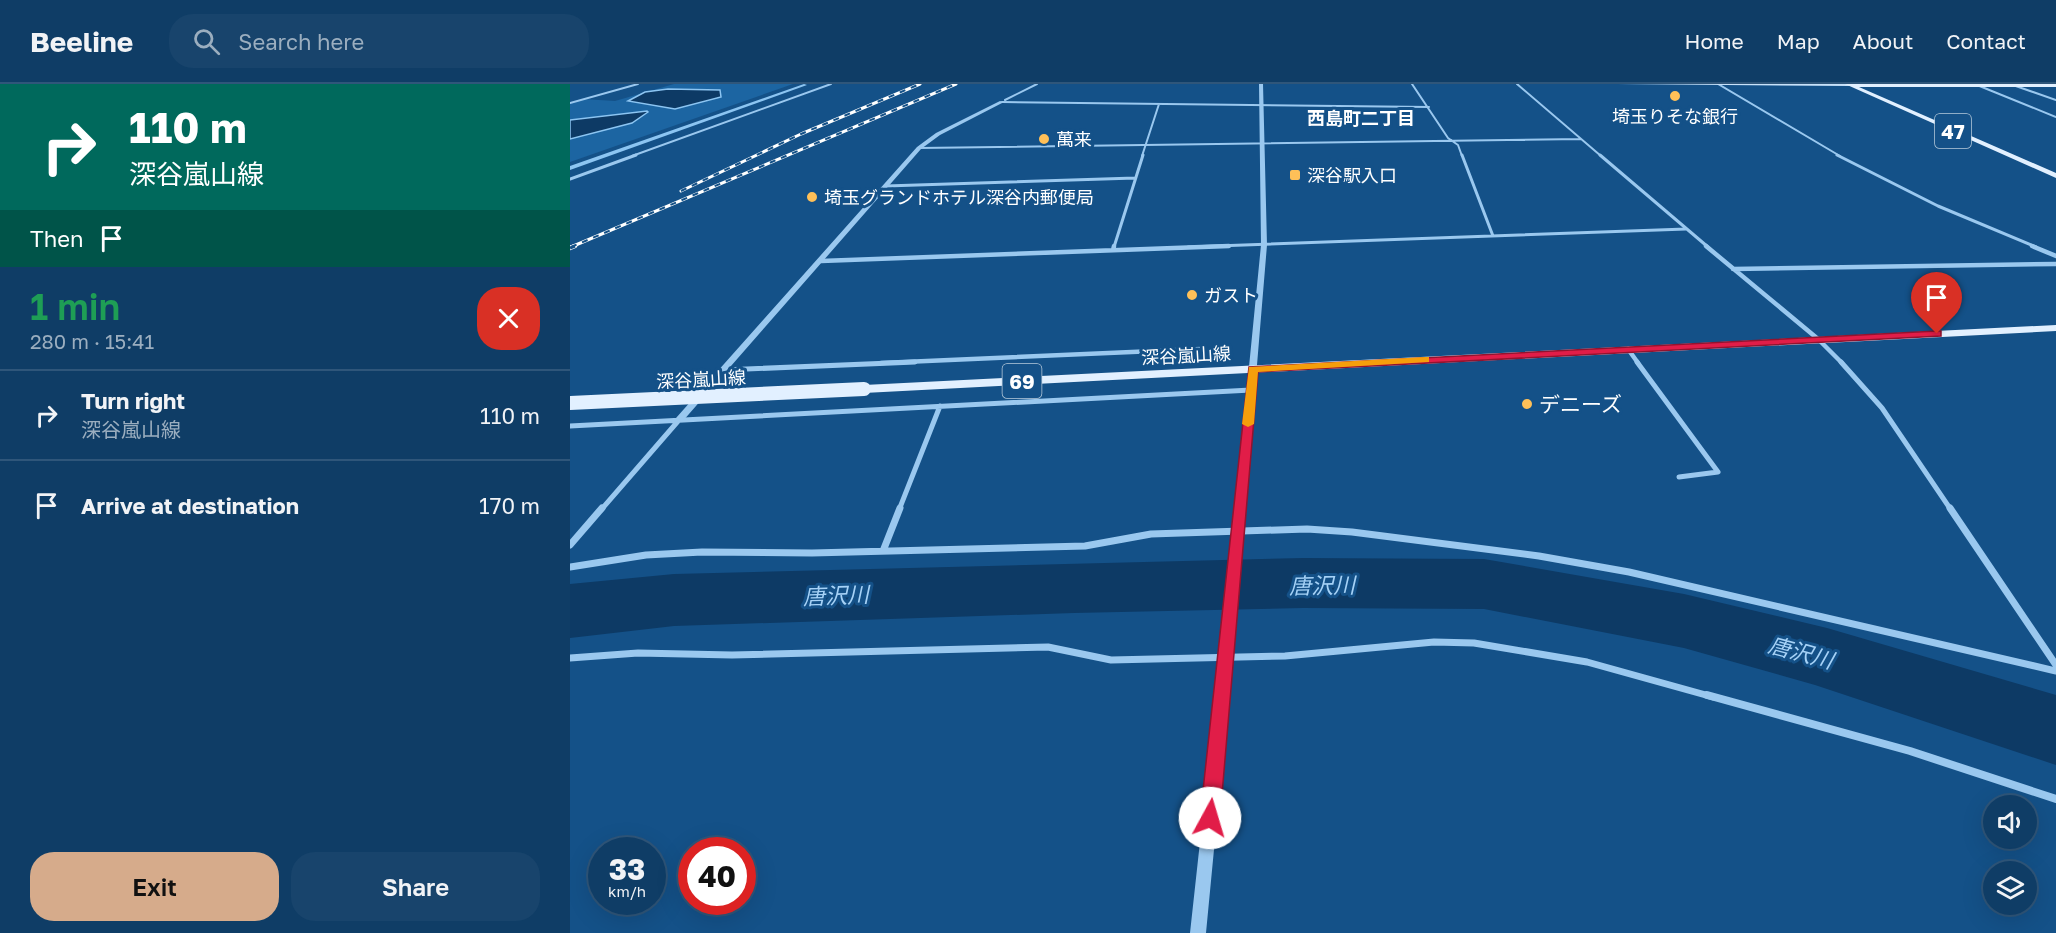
<!DOCTYPE html>
<html lang="en">
<head>
<meta charset="utf-8">
<style>
  body { margin:0; font-family:"Golos Text","Noto Sans JP",sans-serif; background:#18446c; color:#f1f3f6; height:100vh; display:flex; flex-direction:column; font-size:22px; white-space:nowrap }
  * { box-sizing:border-box; margin:0 }
  p { font-size:20px; color:#9baebf }
  .icon { flex:none; width:33px; height:33px; fill:none; stroke:currentColor; stroke-width:2; stroke-linecap:round; stroke-linejoin:round }
  .map { position:relative; flex:1; overflow:hidden }
  .details { display:flex; flex-direction:column; background:#0f3d66; width:570px }
  .details>* { flex:none }
  .top-card { background:#00695c; color:#fff; overflow:hidden }
  .buttons { position:absolute; left:1413px; top:711px; display:grid; gap:12px }
  .buttons a { display:grid; place-items:center; width:54px; height:54px; border-radius:50%; background:#0f3d66; box-shadow:0 6px 24px #0002,0 0 0 2px #2f567a; font-size:30px }
  .speed { position:absolute; left:18px; top:753px; display:flex; gap:12px; font-size:30px; font-weight:700; text-align:center }
  .speed>* { display:grid; place-content:center; width:78px; height:78px; border-radius:50%; background:#0f3d66; box-shadow:0 6px 24px #0002,0 0 0 2px #2f567a; line-height:1 }
  .speed small { font-size:15px; font-weight:400 }
  .speed .limit { border:9px solid #d22; background:#fff; color:#111 }
  .pin { position:absolute; display:grid; place-items:center; width:51px; height:51px; color:#fff; margin:-62px -26px; border-radius:50% 50% 50% 0; rotate:-45deg; box-shadow:0 0 6px #0007 }
  .pin .icon { rotate:45deg }
  .me { position:absolute; width:66px; margin:-33px; rotate:6deg; stroke-linejoin:round; filter:drop-shadow(0 0 4px #0008) }
  .turn { display:flex; align-items:center; gap:21px; height:126px; padding:0 30px; font-size:27px }
  .turn .icon { width:78px; height:78px; stroke-width:2.5 }
  .turn b { display:block; font-size:42px; line-height:51px }
  .then { display:flex; align-items:center; height:57px; padding:0 30px; background:#0003; gap:12px; font-size:22px }
  .round { display:grid; place-items:center; flex:none; width:63px; height:63px; border-radius:24px; background:#18446c }
  .summary { display:flex; align-items:center; justify-content:space-between; height:102px; padding:0 30px }
  h1 { font-size:36px; font-weight:600; line-height:45px; color:#1e9e55 }
  .action { display:flex; gap:12px; margin-top:auto; padding:12px 30px }
  .action a { flex:1; height:69px; border-radius:24px; background:#d6ab8b; color:#111; font-size:24px; font-weight:600; line-height:69px; text-align:center }
  .action a+a { background:#18446c; color:#f1f3f6 }
  ul { padding:0; list-style:none }
  li { display:flex; align-items:center; gap:18px; height:90px; padding:0 30px; border-top:2px solid #2f567a }
  li div { flex:1 }
  li b { display:block; font-size:22px }
  li em { font-style:normal }
  header { display:flex; align-items:center; gap:36px; box-sizing:border-box; height:84px; padding:0 30px; background:#0f3d66; border-bottom:2px solid #2f567a }
  header strong { font-size:28px }
  nav { display:flex; gap:33px; margin-inline-start:auto; font-size:21px }
  .search { width:420px; height:54px; background:#18446c; display:flex; align-items:center; gap:15px; box-sizing:border-box; padding:0 21px; border-radius:24px; color:#9baebf; font-size:22px }
  main { display:flex; flex:1; min-height:0 }
  .map>svg:first-child { display:block }
  .green { fill:#1c65a2 }
  .water { fill:#0d3a65; stroke:#8cc5f2; stroke-width:1.5 }
  .lines { fill:none; stroke-linecap:round; stroke-linejoin:round }
  .stream { fill:#8cc5f2; fill-rule:evenodd }
  .river { fill:#0d3a65; fill-rule:evenodd }
  .minor-far5 { stroke:#9ac8ef; stroke-width:2 }
  .minor-far4 { stroke:#9ac8ef; stroke-width:3 }
  .minor-far3 { stroke:#9ac8ef; stroke-width:4.5 }
  .minor-far2 { stroke:#9ac8ef; stroke-width:5 }
  .minor-far1 { stroke:#9ac8ef; stroke-width:7 }
  .minor { stroke:#9ac8ef; stroke-width:8 }
  .tertiary { fill:#9ac8ef; fill-rule:evenodd }
  .secondary { fill:#c8e2fa; fill-rule:evenodd }
  .primary { fill:#e2f0ff; fill-rule:evenodd }
  .rail-far1-casing { stroke:#fff; stroke-width:3 }
  .rail-casing { stroke:#fff; stroke-width:4.5 }
  .rail-far1 { stroke:#145188; stroke-width:2; stroke-dasharray:6; stroke-linecap:butt }
  .rail { stroke:#145188; stroke-width:3; stroke-dasharray:10; stroke-linecap:butt }
  .primary-bridge { stroke:#e2f0ff; stroke-width:14 }
  .route { fill:#e11d48; stroke:#92132f; stroke-width:1.5 }
  .slow { fill:#f59e0b }
  .poi-dot { fill:#ffc058; stroke:#145188; stroke-width:2 }
  .labels { text-anchor:middle; dominant-baseline:central; stroke-width:6; stroke-linejoin:round; paint-order:stroke }
  .far-poi-label { font-size:18px; fill:#fff; stroke:#145188; text-anchor:start }
  .far-neighbourhood-label { font-size:18px; font-weight:bold; fill:#fff; stroke:#145188 }
  .far-street-label { font-size:18px; fill:#fff; stroke:#145188 }
  .shield { fill:#145188; stroke:#b8cbdb; stroke-width:1.5 }
  .shield-label { font-size:20px; font-weight:bold; fill:#fff }
  .poi-label { font-size:21px; fill:#fff; stroke:#145188; text-anchor:start }
  .water-label { font-size:22px; font-style:italic; fill:#a6d2f7; stroke:#145188 }
</style>
</head>
<body>
<header>
<strong>Beeline</strong>
<div class="search"><svg class="icon" aria-label="search" viewBox="0 0 24 24"><circle cx="10" cy="10" r="6"/><path d="M15 15l6 6"/></svg>Search here</div>
<nav><a>Home</a><a>Map</a><a>About</a><a>Contact</a></nav>
</header>
<main>
<section class="details">
<div class="top-card">
<div class="turn"><svg class="icon" aria-label="right" viewBox="0 0 24 24"><path d="M7 20v-9h11M14 6l5 5-5 5"/></svg><div><b>110 m</b>深谷嵐山線</div></div>
<div class="then">Then<svg class="icon" aria-label="arrive" viewBox="0 0 24 24"><path d="M6 21V4h12l-3 4 3 4H6"/></svg></div>
</div>
<div class="summary"><div><h1>1 min</h1><p>280 m · 15:41</p></div><a class="round" style="background:#d93025;color:#fff"><svg class="icon" aria-label="close" viewBox="0 0 24 24"><path d="M6 6l12 12M18 6L6 18"/></svg></a></div>
<ul>
<li><svg class="icon" aria-label="right" viewBox="0 0 24 24"><path d="M7 20v-9h11M14 6l5 5-5 5"/></svg><div><b>Turn right</b><p>深谷嵐山線</p></div><em>110 m</em></li>
<li><svg class="icon" aria-label="arrive" viewBox="0 0 24 24"><path d="M6 21V4h12l-3 4 3 4H6"/></svg><div><b>Arrive at destination</b></div><em>170 m</em></li>
</ul>
<div class="action"><a>Exit</a><a>Share</a></div>
</section>
<div class="map">
<svg width="1486" height="849" viewBox="0 0 1486 849">
  <rect width="100%" height="100%" fill="#145188"/>
  <!-- green -->
  <path class="green" d="M104 0H223L0 78V19L13 15 45 17Z"/>
  <!-- water -->
  <path class="water" d="M98 5 150 6 151 13 105 25 58 17 75 8Z
    M77 27 78 28 62 39 0 55V36Z"/>
  <g class="lines">
    <!-- stream -->
    <path class="stream" d="M234 0 237 1 0 86V82Z"/>
    <!-- river -->
    <path class="river" d="M733 474 914 475 1114 510 1257 544 1486 611V681L1245 601 1114 564 914 525 733 524 504 529 104 542 0 554V500L104 490Z"/>
    <!-- minor-far5 -->
    <path class="minor-far5" d="M842 0 878 54 888 61 892 72
      M947 0 1031 72
      M1148 0 1270 72
      M1440 0 1486 16
      M1407 1 1486 33
      M435 16 467 0
      M432 18 859 23
      M0 19 68 0
      M349 64 1011 55
      M62 72 261 0
      M572 72 589 20"/>
    <!-- minor-far4 -->
    <path class="minor-far4" d="M892 71 923 152
      M1030 71 1138 163
      M1267 71 1368 122 1466 163
      M0 95 66 71
      M316 102 565 94
      M544 163 573 71
      M618 163 1116 145"/>
    <!-- minor-far3 -->
    <path class="minor-far3" d="M1136 162 1248 255 1272 279
      M1462 162 1486 172
      M543 166 544 162
      M251 177 659 162
      M1163 185 1486 180
      M1058 265 1068 279
      M311 279 631 265"/>
    <!-- minor-far2 -->
    <path class="minor-far2" d="M1067 278 1148 388 1109 393
      M1271 278 1312 324 1381 426
      M153 286 345 278
      M0 342 681 306
      M31 426 109 336
      M329 426 370 322"/>
    <!-- minor-far1 -->
    <path class="minor-far1" d="M1380 424 1486 581
      M0 461 32 424
      M313 467 330 424
      M0 483 76 471 132 468 242 469 515 462 581 450 737 445 782 448 969 472 1059 488 1486 587
      M0 574 68 569 162 571 478 563 541 576 715 572 864 558 904 559 1017 578 1143 613"/>
    <!-- minor -->
    <path class="minor" d="M1137 611 1340 667 1486 715"/>
    <!-- tertiary -->
    <path class="tertiary" d="M689 0H693L697 161 664 557 636 849H620L652 557 691 161Z
      M430 17 434 18 370 51 351 65 112 338H106L104 336 106 334 347 63 366 49Z"/>
    <!-- secondary -->
    <path class="secondary" d="M1048 0H1282V1L1280 2Z"/>
    <!-- primary -->
    <path class="primary" d="M1275 0H1486V3H1289L1486 89V94Z
      M1486 241V247L294 309 288 305 294 301Z"/>
    <!-- rail-far1 casing -->
    <g class="rail-far1-casing">
      <path id="rail-far1" d="M111 107 231 50 350 0
        M1 163 386 0"/>
    </g>
    <!-- rail casing -->
    <g class="rail-casing">
      <path id="rail" d="M0 164 5 162"/>
    </g>
    <!-- rail-far1 -->
    <use href="#rail-far1" class="rail-far1"/>
    <!-- rail -->
    <use href="#rail" class="rail"/>
    <!-- primary-bridge -->
    <path class="primary-bridge" d="M0 319 294 305"/>
  </g>
  <!-- route -->
  <path class="route" d="M1367 247H1371V252L688 288 650 734 647 740 640 743 633 740 630 734 679 283Z"/>
  <!-- slow -->
  <path class="slow" d="M855 273H859V278L688 288 684 340 678 343 672 340 679 283Z"/>
  <!-- markers -->
  <g class="poi-dot">
    <circle cx="1105" cy="12" r="6"/>
    <circle cx="474" cy="55" r="6"/>
    <rect x="719" y="85" width="12" height="12" rx="3"/>
    <circle cx="242" cy="113" r="6"/>
    <circle cx="622" cy="211" r="6"/>
    <circle cx="957" cy="320" r="6"/>
  </g>
  <g class="labels">
    <!-- far-poi labels -->
    <g class="far-poi-label">
      <text x="1105" y="32" text-anchor="middle">埼玉りそな銀行</text>
      <text x="486" y="55">萬来</text>
      <text x="737" y="91">深谷駅入口</text>
      <text x="254" y="113">埼玉グランドホテル深谷内郵便局</text>
      <text x="634" y="211">ガスト</text>
    </g>
    <!-- far-neighbourhood labels -->
    <g class="far-neighbourhood-label">
      <text x="791" y="34">西島町二丁目</text>
    </g>
    <!-- far-street labels -->
    <g class="far-street-label">
      <text transform="translate(616 271) rotate(-3)">深谷嵐山線</text>
      <text transform="translate(131 295) rotate(-3)">深谷嵐山線</text>
    </g>
    <!-- shield labels -->
    <g class="shield">
      <rect x="1365" y="30" width="36" height="34" rx="4.5"/>
      <rect x="432.5" y="280" width="39" height="34" rx="4.5"/>
    </g>
    <g class="shield-label">
      <text x="1383" y="47">47</text>
      <text x="452" y="297">69</text>
    </g>
    <!-- poi labels -->
    <g class="poi-label">
      <text x="969" y="320">デニーズ</text>
    </g>
    <!-- water labels -->
    <g class="water-label">
      <text transform="translate(752 501) rotate(-1)">唐沢川</text>
      <text transform="translate(266 511) rotate(-2)">唐沢川</text>
      <text transform="translate(1231 568) rotate(15)">唐沢川</text>
    </g>
  </g>
</svg>
<div class="buttons">
<a><svg class="icon" aria-label="sound" viewBox="0 0 24 24"><path d="M4 9h4l5-4v14l-5-4H4zM17 9q2 3 0 6"/></svg></a>
<a><svg class="icon" aria-label="layers" viewBox="0 0 24 24"><path d="M12 4l9 5-9 5-9-5zM3 14l9 5 9-5"/></svg></a>
</div>
<div class="speed"><div>33<small>km/h</small></div><div class="limit">40</div></div>
<div class="pin" style="left:1367px;top:250px;background:#d93025"><svg class="icon" aria-label="arrive" viewBox="0 0 24 24"><path d="M6 21V4h12l-3 4 3 4H6"/></svg></div>
<svg class="me" style="left:640px;top:734px" viewBox="-20 -20 40 40"><circle r="19" fill="#fff"/><path d="M0-13L10 11 0 6-10 11z" fill="#e11d48"/></svg>
</div>
</main>
</body>
</html>
